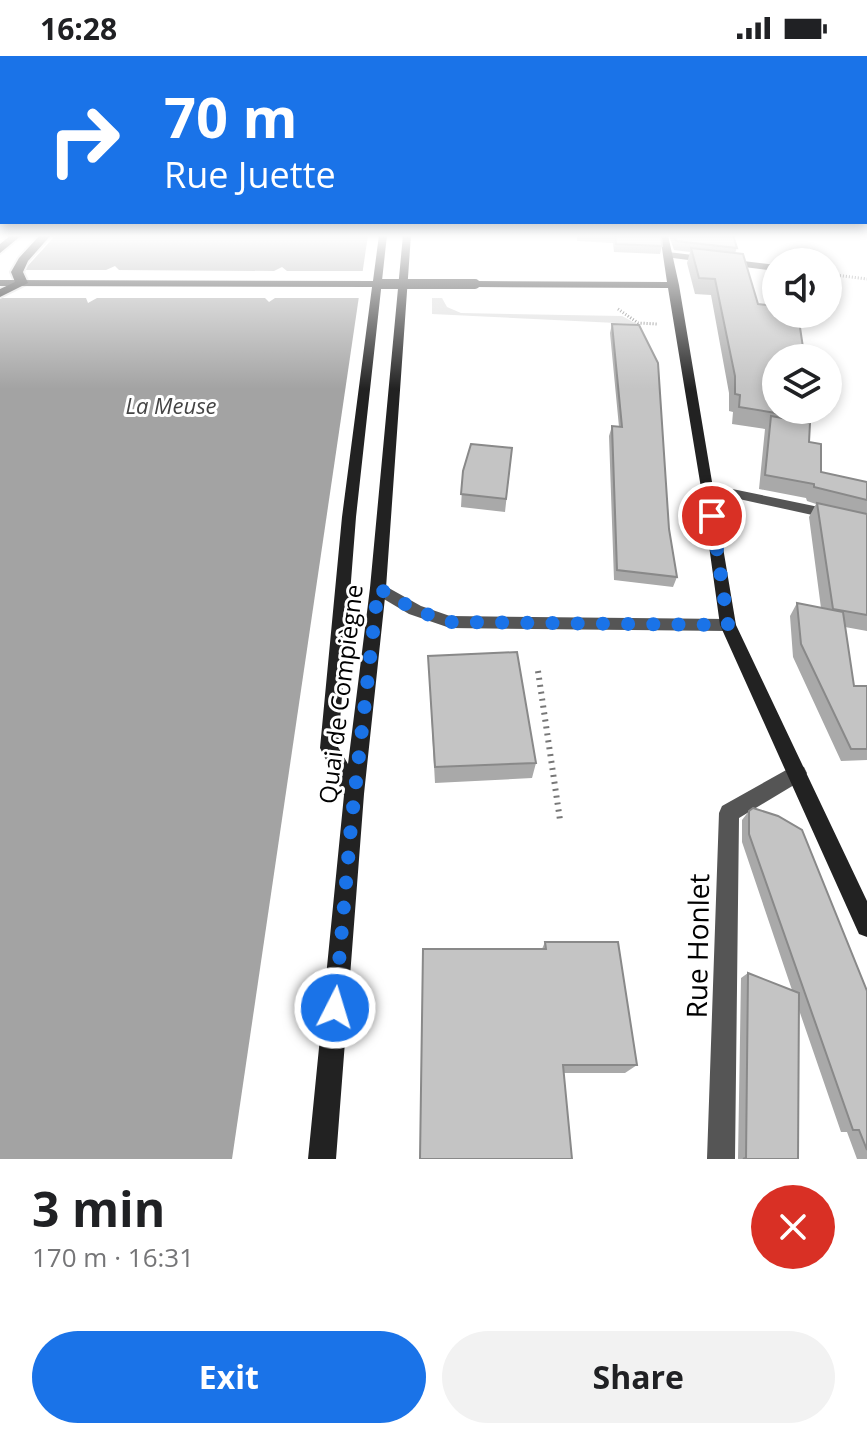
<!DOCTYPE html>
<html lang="en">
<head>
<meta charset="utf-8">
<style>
  body { margin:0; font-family:"Open Sans",sans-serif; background:#f2f2f2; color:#202124; height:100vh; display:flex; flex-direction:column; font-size:30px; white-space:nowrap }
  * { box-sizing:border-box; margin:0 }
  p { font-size:26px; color:#757577 }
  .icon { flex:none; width:44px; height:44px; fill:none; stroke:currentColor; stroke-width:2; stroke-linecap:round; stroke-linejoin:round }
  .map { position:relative; height:1103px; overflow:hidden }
  .details { display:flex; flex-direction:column; background:#fff; flex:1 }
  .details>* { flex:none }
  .banner { position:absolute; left:0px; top:0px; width:868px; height:168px; box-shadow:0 4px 12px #0003; background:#1a73e8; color:#fff; overflow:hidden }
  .buttons { position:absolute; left:762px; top:192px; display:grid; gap:16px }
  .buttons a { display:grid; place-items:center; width:80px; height:80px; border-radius:50%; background:#fff; box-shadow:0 4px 12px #0003; font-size:40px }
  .pin { position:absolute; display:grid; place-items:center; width:68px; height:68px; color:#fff; margin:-34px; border:4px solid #fff; border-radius:50%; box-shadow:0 2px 8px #0007 }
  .me { position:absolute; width:88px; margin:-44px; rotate:5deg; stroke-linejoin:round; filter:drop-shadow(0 0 6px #0008) }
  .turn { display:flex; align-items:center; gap:28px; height:168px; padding:0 32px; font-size:36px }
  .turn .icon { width:104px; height:104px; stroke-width:2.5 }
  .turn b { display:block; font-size:56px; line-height:68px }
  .round { display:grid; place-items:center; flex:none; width:84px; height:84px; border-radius:42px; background:#f2f2f2 }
  .headline { display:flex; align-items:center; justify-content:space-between; height:136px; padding:0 32px }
  h1 { font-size:48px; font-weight:700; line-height:60px }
  .primary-button { display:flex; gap:16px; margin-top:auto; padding:16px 32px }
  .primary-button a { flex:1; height:92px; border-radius:48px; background:#1a73e8; color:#fff; font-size:32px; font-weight:700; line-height:92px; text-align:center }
  .primary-button a+a { background:#f2f2f2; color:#202124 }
  .status { display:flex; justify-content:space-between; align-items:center; height:56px; padding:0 40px; background:#fff; direction:ltr }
  .status svg { height:22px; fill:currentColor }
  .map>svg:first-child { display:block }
  .green { fill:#dcdcdc }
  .water { fill:#a3a3a3 }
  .pier { fill:#fff }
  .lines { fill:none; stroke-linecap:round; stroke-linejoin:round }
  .primary-casing { stroke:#dbdbdb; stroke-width:4 }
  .path-far1 { stroke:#777; stroke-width:3; stroke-dasharray:1 2; stroke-linecap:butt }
  .path { stroke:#777; stroke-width:6; stroke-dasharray:2 5; stroke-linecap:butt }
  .lane { fill:#555; fill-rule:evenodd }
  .street { fill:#555; fill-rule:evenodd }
  .secondary { fill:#222; fill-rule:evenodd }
  .primary { fill:#000; fill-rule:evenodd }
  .secondary-bridge { stroke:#222; stroke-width:10 }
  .wall { fill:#a9a9a9 }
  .building { fill:#c4c4c4; stroke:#898989; stroke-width:2 }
  .route { stroke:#1a73e8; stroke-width:14; stroke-dasharray:0 25.2 }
  .labels { text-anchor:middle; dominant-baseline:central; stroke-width:6; stroke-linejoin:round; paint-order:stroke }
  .far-water-label { font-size:22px; font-style:italic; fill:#444; stroke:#fff }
  .street-label { font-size:24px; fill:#000; stroke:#fff }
  .near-street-label { font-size:28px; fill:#000; stroke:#fff }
</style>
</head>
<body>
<div class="status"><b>16:28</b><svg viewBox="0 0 49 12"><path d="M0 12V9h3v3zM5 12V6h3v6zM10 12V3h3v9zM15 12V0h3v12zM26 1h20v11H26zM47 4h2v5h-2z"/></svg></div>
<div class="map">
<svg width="867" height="1103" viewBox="0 0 867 1103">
  <rect width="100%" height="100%" fill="#fff"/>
  <!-- green -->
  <path class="green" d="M432 242H442L447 251 461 257 622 260 637 268 432 258Z"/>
  <!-- water -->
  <path class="water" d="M56 179H368L232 1103H0V240Z"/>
  <!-- pier -->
  <path class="pier" d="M115 210 119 214 274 215 282 211 287 215H367L363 242H275L269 246 265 242H97L88 247 86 242H0V234L18 214H106Z"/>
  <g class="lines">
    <!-- primary casing -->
    <g class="primary-casing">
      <path id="primary" d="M11 179H22L0 197V188Z
        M40 179H51L28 205 23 216 28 227 0 241V233L15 226 11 216 19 202Z"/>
    </g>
    <!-- path-far1 -->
    <path class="path-far1" d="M828 218 867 223
      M618 253 638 267 657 268"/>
    <!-- path -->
    <path class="path" d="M538 615 560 764"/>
    <!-- lane -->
    <path class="lane" d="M668 196 776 209V215L665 201 664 199Z
      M708 428 867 461V471L703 435V429Z"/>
    <!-- street -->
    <path class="street" d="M378 526 421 550 450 560 728 563 734 565 736 569 734 573 728 575 450 572 409 558 372 536 370 532Z
      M797 708 804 711 807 717 804 723 739 762 735 1103H707L719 757 722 750Z"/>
    <!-- secondary -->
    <path class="secondary" d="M379 179H387L356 461 338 691 348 708 370 532 403 179H411L386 532 364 738 336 1103H308L344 739 320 692 342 461 372 231 0 230V224L373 225Z
      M660 179H668L679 229 736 569 867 845V881L859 878 720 569 701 432 668 232 475 231 470 228 475 225 667 226Z"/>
    <!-- primary -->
    <use href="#primary" class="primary"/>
    <!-- secondary-bridge -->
    <path class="secondary-bridge" d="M377 228H475"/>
  </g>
  <!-- wall -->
  <path class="wall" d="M577 179H661L662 190 660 198 614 196 613 187 577 185Z
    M669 179H733L737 192 735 197 758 248 804 298 802 302H776L788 359 787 363 809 386 821 416 867 426V575L845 571 854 630H867V704L841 705 793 601 790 560 797 547 821 552 809 461 816 448 807 445 806 442 759 433 765 373 732 368 733 356 729 355V337L711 239 695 238 687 207 690 196 674 194Z
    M612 268 669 473 677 521 673 531 614 524 609 380 612 370 619 371 610 277Z
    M512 392 505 456 461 451 463 415Z
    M428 600 536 707 532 722 435 727Z
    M749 755 867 935V1103H857L847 1076H841L799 954 798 1103H738L741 922 748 917 792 934 742 786V764Z
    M545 886 637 1009 625 1017H564L542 893Z"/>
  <!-- building -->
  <path class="building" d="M615 179H661L662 190 616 188Z
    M674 179H733L737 192 676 185Z
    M691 192 743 198 758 248 776 250V258H798L804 298 789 296V302H776V354H788V359L739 351 740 339 735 338V320L715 223 699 222Z
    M612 268 639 269 658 307 669 473 677 521 617 514 612 370 622 371Z
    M771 360 810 367 809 386 821 388V416L867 426V444L814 431V428L765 419Z
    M471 388 512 392 506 443 461 438 463 415Z
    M817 447 867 458V559L833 553Z
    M797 547 843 556 854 630H867V693H851L801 588Z
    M517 596 536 707 435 711 428 600Z
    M753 752 778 760 802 774 867 935V1094L859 1074H853L749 778V755Z
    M545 886H618L637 1009H563L572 1103H420L423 893H546Z
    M748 917 799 937 798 1103H743L746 1102Z"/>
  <!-- sky -->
  <linearGradient id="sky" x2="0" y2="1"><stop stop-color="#8cadcc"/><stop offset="0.54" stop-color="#fff"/><stop offset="1" stop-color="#fff" stop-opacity="0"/></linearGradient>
  <rect width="867" height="333" fill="url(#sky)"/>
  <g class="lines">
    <!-- route -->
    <path class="route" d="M335 952 351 770 378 532 415 554 450 566 728 569 712 460"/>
  </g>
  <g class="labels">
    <!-- far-water labels -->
    <g class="far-water-label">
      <text x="171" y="349">La Meuse</text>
    </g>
    <!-- street labels -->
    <g class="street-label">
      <text transform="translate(340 638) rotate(-83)">Quai de Compiègne</text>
    </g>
    <!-- near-street labels -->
    <g class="near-street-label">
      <text transform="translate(697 890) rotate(-89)">Rue Honlet</text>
    </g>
  </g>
</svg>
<div class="buttons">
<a><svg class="icon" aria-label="sound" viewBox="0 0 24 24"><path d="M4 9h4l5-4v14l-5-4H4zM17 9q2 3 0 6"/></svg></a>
<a><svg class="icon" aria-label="layers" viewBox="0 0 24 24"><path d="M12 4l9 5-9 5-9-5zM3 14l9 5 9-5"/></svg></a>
</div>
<div class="pin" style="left:712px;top:460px;background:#d93025"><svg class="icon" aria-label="arrive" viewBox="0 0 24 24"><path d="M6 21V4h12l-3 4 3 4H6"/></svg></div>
<svg class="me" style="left:335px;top:952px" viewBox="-20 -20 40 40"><circle r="17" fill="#1a73e8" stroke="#fff" stroke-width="3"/><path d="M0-11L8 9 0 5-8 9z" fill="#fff"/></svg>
<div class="banner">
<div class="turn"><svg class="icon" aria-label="right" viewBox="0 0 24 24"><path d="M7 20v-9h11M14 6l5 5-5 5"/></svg><div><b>70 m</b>Rue Juette</div></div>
</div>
</div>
<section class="details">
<div class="headline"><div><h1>3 min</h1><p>170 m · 16:31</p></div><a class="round" style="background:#d93025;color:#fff"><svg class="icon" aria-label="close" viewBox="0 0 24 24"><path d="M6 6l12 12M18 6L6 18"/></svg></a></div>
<div class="primary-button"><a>Exit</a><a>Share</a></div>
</section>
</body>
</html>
